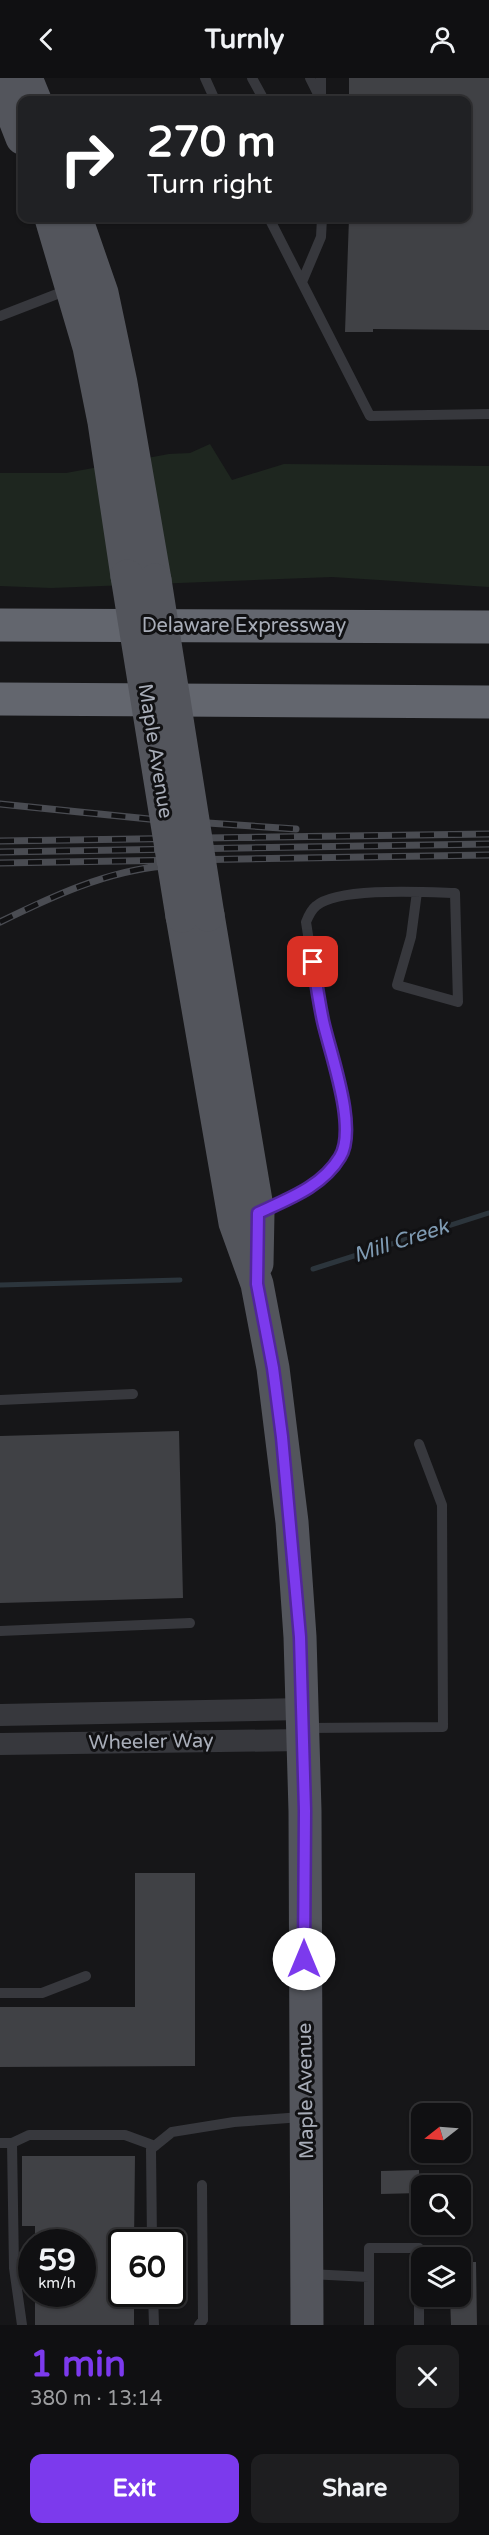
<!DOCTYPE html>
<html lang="en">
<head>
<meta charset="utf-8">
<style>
  body { margin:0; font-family:"Varela Round",sans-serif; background:#1e1e20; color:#f1f3f6; height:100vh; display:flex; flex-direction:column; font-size:22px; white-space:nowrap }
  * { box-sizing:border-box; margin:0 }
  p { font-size:20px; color:#9c9d9f }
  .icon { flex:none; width:33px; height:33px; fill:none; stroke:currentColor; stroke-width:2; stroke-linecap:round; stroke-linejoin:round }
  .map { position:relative; height:2247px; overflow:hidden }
  .details { display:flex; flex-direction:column; background:#101012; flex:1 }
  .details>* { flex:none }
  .guide { position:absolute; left:18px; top:18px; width:453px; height:126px; border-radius:12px; box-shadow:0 2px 4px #0004,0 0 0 2px #303032; background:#202124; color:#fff; overflow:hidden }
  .needle { width:39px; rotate:253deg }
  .controls { position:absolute; left:411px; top:2025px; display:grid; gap:12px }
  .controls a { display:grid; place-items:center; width:60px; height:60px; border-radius:12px; background:#101012; box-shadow:0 2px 4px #0004,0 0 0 2px #303032; font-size:30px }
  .speed { position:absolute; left:18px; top:2151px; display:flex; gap:12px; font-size:30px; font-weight:700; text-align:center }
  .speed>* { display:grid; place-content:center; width:78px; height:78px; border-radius:50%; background:#101012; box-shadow:0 2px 4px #0004,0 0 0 2px #303032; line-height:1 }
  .speed small { font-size:15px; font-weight:400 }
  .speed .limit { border:3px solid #111; border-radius:9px; background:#fff; color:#111 }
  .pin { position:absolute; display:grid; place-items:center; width:51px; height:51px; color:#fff; margin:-26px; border-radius:12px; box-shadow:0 3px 9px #0006 }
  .me { position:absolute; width:66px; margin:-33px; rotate:0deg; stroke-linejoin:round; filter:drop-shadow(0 0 4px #0008) }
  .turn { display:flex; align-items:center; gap:21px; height:126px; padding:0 30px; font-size:27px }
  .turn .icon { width:78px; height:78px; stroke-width:2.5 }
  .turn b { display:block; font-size:42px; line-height:51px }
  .round { display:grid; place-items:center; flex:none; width:63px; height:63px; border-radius:12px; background:#1e1e20 }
  .overview { display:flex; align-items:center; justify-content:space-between; height:102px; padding:0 30px }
  h1 { font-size:36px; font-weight:700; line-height:45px; color:#7c3aed }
  .primary-button { display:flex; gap:12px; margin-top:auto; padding:12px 30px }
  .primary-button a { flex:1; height:69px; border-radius:12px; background:#7c3aed; color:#fff; font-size:24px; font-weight:700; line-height:69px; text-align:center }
  .primary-button a+a { background:#1e1e20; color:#f1f3f6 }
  header { display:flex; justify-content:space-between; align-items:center; height:78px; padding:0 30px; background:#101012; font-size:27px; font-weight:700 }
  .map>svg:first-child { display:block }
  .green { fill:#1e261f }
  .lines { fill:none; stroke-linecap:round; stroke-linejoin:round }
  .stream { stroke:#2c353c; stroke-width:5 }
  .building { fill:#404145 }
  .lane { stroke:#37383d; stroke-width:10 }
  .street { stroke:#37383d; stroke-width:22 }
  .primary { stroke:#53555c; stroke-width:33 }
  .highway { stroke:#63666e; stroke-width:33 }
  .rail-casing { stroke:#4a4c52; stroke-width:7 }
  .rail { stroke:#111113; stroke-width:4.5; stroke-dasharray:14; stroke-linecap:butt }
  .primary-bridge { stroke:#53555c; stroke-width:33 }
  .route-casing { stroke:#51269a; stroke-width:15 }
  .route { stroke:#7c3aed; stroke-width:10 }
  .labels { text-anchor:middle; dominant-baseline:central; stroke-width:6; stroke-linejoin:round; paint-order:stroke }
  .street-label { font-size:20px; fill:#a8adb8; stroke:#111113 }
  .water-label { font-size:21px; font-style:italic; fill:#7f9bb3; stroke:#111113 }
</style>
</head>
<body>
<header><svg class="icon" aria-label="back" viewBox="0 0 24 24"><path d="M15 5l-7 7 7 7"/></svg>Turnly<svg class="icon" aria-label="person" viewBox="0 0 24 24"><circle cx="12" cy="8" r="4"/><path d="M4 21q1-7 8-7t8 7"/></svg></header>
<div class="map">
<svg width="489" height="2247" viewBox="0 0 489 2247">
  <rect width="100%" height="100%" fill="#161618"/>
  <!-- green -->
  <path class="green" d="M210 366 232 402 284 386 489 388V509L332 499 51 510 0 508V395H66L169 376 190 375Z"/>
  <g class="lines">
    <!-- stream -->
    <path class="stream" d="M313 1191 489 1135
      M0 1207 180 1202"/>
  </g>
  <!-- building -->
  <path class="building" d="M349 0H489V252L373 251V254H345L349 140H466V22H349Z
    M179 1353 183 1520 0 1525V1358Z
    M135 1795H195V1988L0 1989V1929H135Z
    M22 2078H135L134 2164H122V2216H134V2247H35V2216H82V2164H35V2148H22Z
    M419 2092 420 2115 381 2116V2093Z
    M460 2184H476L477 2247H451L450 2218H460Z"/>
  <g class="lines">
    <!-- lane -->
    <path class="lane" d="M205 0 215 22
      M252 0 264 22
      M310 0 321 22
      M321 0V21
      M269 140 370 338 489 336
      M302 204 321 159 322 140
      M0 238 70 211
      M261 1134C289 1120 327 1108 342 1077 356 1046 330 977 323 943 316 910 311 877 306 844 308 839 311 832 316 828 338 809 424 814 455 815L458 924 397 907 411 859 417 814
      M0 1322 133 1316
      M0 1553 190 1545
      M306 1650 443 1649 442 1427 419 1366
      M0 1915H42L86 1898
      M0 2065H12L14 2190 22 2247
      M12 2065 29 2057H125L155 2068
      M152 2164 151 2071 172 2054 234 2044 302 2039
      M309 2196 369 2199
      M153 2216 154 2247
      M199 2247 203 2242 202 2107
      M369 2247V2170H419V2247"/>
    <!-- street -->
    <path class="street" d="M0 1637 302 1631
      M0 1666 303 1662"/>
    <!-- primary -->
    <path class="primary" d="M26 0 35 22
      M0 4 22 60
      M51 140 89 269 104 344 127 498
      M76 140 102 215 121 305 155 502
      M208 837 258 1135 257 1186
      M182 838 235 1145 257 1206 273 1290 292 1444 300 1559 305 1733 307 2247"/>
    <!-- highway -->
    <path class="highway" d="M0 547 489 549
      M0 621 489 624"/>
    <!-- rail casing -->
    <g class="rail-casing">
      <path id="rail" d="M0 726 149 741 296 751
        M0 763 489 756
        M0 774 489 766
        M0 785 489 777
        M0 844C51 819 106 793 164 788"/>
    </g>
    <!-- rail -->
    <use href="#rail" class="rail"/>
    <!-- primary-bridge -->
    <path class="primary-bridge" d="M127 498 182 838
      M155 502 208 837"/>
  </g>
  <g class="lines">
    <!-- route casing -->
    <g class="route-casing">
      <path id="route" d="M304 1881 305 1733 300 1559 282 1359 273 1290 257 1206 258 1135C288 1121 322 1109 340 1079 358 1050 330 975 323 943 319 924 316 904 313 884"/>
    </g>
    <!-- route -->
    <use href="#route" class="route"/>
  </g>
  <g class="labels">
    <!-- street labels -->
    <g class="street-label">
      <text x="244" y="548">Delaware Expressway</text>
      <text transform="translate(155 673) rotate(81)">Maple Avenue</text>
      <text transform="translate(151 1664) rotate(-1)">Wheeler Way</text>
      <text transform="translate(306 2013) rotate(-91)">Maple Avenue</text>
    </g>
    <!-- water labels -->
    <g class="water-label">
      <text transform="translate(401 1163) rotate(-18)">Mill Creek</text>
    </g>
  </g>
</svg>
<div class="controls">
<a><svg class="needle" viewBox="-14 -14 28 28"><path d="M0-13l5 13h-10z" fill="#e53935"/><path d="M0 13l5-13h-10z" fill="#9c9d9f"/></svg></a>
<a><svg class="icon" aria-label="search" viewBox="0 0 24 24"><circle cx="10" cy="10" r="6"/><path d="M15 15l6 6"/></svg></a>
<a><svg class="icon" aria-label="layers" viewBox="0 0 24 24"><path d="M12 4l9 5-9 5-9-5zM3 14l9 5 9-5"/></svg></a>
</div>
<div class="speed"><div>59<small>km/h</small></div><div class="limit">60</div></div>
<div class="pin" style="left:313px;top:884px;background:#d93025"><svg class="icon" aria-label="arrive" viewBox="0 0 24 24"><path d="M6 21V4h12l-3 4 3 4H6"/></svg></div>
<svg class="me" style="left:304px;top:1881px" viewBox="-20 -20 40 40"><circle r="19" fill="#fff"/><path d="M0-13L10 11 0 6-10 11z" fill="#7c3aed"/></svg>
<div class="guide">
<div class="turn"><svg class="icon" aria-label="right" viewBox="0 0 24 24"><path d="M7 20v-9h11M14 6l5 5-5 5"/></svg><div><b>270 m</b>Turn right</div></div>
</div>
</div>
<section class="details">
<div class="overview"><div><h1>1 min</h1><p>380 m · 13:14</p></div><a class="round"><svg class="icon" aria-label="close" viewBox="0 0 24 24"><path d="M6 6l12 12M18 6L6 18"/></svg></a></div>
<div class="primary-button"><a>Exit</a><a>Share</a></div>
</section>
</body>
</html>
